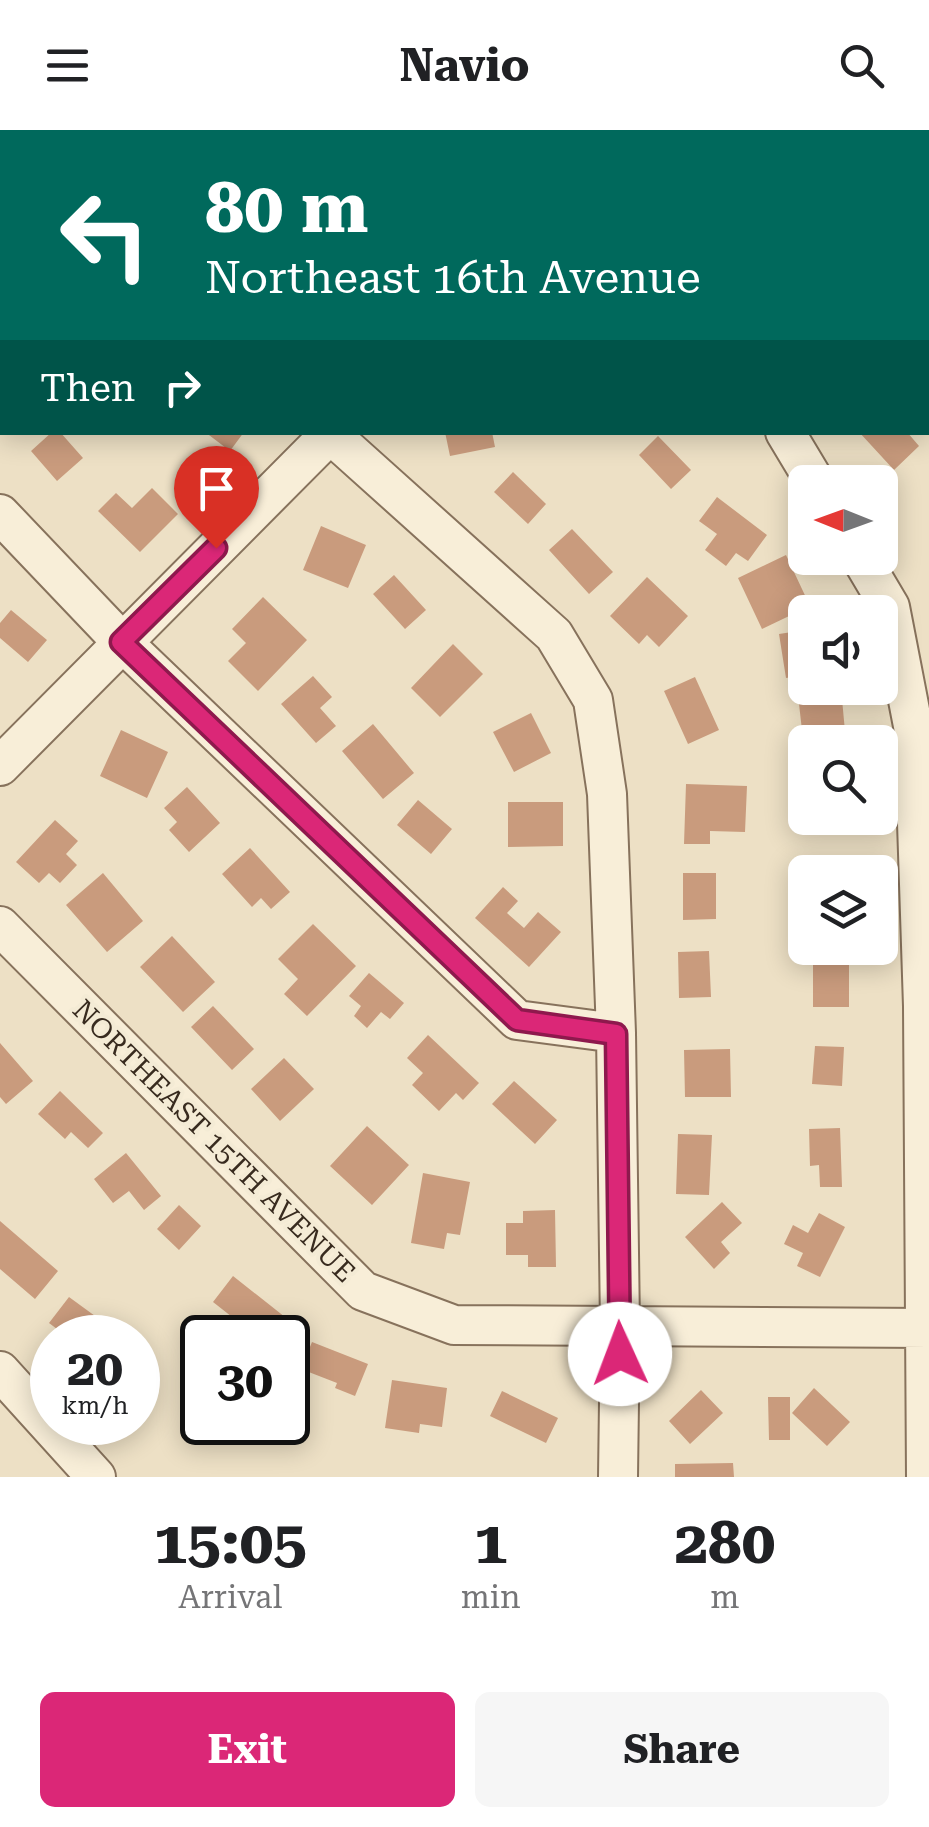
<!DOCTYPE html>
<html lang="en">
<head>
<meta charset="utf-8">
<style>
  body { margin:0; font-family:"Roboto Serif",serif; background:#f6f6f6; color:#202124; height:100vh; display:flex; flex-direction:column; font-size:38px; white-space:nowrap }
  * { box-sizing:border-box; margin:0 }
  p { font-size:32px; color:#757577 }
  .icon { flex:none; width:55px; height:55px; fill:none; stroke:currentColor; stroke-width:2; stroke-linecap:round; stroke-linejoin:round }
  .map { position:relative; height:1347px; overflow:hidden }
  .side { display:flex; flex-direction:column; background:#fff; flex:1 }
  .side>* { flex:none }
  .banner { position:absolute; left:0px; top:0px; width:930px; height:305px; box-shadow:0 5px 25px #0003; background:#00695c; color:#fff; overflow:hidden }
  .needle { width:65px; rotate:271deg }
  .tools { position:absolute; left:788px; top:335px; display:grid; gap:20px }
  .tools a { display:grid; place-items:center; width:110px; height:110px; border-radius:15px; background:#fff; box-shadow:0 5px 25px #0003; font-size:50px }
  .speed { position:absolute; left:30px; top:1185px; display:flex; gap:20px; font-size:50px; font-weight:700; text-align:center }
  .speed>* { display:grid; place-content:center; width:130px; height:130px; border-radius:50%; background:#fff; box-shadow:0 5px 25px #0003; line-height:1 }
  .speed small { font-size:25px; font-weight:400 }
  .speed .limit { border:5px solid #111; border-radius:15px; background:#fff; color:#111 }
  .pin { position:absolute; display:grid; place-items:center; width:85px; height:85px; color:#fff; margin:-102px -42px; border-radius:50% 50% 50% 0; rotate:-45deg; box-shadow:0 0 10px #0007 }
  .pin .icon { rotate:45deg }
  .me { position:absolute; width:110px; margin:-55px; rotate:358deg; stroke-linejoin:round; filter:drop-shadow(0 0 8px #0008) }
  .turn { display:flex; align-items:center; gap:35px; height:210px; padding:0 40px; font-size:45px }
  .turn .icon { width:130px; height:130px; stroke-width:2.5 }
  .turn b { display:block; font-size:70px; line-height:85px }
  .then { display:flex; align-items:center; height:95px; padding:0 40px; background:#0003; gap:20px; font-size:38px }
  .eta { display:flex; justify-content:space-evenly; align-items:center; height:170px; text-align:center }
  .eta b { font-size:60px; font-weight:700; line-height:70px }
  .cta { display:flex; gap:20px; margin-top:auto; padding:20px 40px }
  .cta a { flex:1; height:115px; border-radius:15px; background:#db2777; color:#fff; font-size:40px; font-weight:700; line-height:115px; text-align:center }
  .cta a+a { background:#f6f6f6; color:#202124 }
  header { display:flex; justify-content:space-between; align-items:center; height:130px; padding:0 40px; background:#fff; font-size:45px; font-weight:700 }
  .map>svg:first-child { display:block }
  .building { fill:#c99b7d }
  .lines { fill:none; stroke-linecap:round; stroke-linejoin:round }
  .minor-casing { stroke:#87725c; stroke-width:42 }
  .minor { stroke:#f8eed8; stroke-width:38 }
  .route-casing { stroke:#8e194d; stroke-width:25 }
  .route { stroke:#db2777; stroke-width:18 }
  .labels { text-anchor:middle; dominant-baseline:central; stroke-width:8; stroke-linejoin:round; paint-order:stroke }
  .street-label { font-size:28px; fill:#382b1f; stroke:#f4ebd5 }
</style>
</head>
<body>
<header><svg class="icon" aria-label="menu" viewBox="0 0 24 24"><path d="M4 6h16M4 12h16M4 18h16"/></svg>Navio<svg class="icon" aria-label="search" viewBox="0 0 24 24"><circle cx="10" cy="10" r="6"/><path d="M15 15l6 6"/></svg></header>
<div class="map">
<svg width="929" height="1347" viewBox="0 0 929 1347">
  <rect width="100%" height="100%" fill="#ede0c5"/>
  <!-- building -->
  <path class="building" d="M52 302H60L83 328 57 351 31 321Z
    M205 302H244L230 321Z
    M445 302H492L495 317 450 326Z
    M859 302H907L919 316 894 340Z
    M658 306 691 340 671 359 639 325Z
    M513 342 546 374 528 394 494 362Z
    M152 358 178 384 140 422 98 381 116 363 132 378Z
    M717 367 767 405 748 431 736 423 726 436 705 420 717 404 699 391Z
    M321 396 366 415 348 458 303 440Z
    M572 399 613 442 589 464 549 420Z
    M786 425 810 476 762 499 738 448Z
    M394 445 426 480 405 499 373 464Z
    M647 447 688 486 659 517 647 505 639 514 610 486Z
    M263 467 307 510 258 561 228 531 246 513 232 499Z
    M11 480 47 510 28 532 0 508V493Z
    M805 500V545L786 548 779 504Z
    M453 514 483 544 440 587 411 558Z
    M313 546 332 567 320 578 336 596 316 613 281 574Z
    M695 547 719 600 688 614 664 561Z
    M842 569 846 612H819L818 607 803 609 799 574Z
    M531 583 551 623 514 642 493 602Z
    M373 594 414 643 383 669 342 621Z
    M121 600 168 622 147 668 100 646Z
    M686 654 747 656 745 702 710 701V714H684Z
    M187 657 220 693 189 722 169 700 177 692 164 678Z
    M418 670 452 699 431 724 397 695Z
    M508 672H563V716L508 717Z
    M812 688H847V704L813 705Z
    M55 690 78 711 66 724 77 735 60 753 49 743 39 753 16 732Z
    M250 718 290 762 271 779 261 768 252 777 222 744Z
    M103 743 143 791 107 822 66 775Z
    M683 743H716V789L683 790Z
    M503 757 518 771 507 783 524 798 538 782 561 802 529 837 475 788Z
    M313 794 356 836 307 886 284 864 298 849 278 829Z
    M172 806 215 852 183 882 140 837Z
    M709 821 711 867 679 868 678 822Z
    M849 829V877H813V830Z
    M369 843 404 873 390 889 381 882 367 898 354 886 361 876 349 866Z
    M213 876 254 919 232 940 191 897Z
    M428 905 479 953 463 970 456 963 439 981 412 955 423 943 407 928Z
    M0 913 33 951 6 974 0 967Z
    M815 916 844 917 842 956 812 954Z
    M730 919 731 967H685L684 920Z
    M284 928 314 959 280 991 251 959Z
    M514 951 557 990 535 1014 492 974Z
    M60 961 103 1003 88 1018 71 1002 65 1009 38 984Z
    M367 996 409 1035 372 1075 330 1036Z
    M840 998 842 1057H820L819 1035 810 1036 809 999Z
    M678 1004 712 1005 709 1065 676 1064Z
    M126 1023 161 1066 144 1080 129 1061 113 1073 94 1049Z
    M423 1043 470 1052 460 1105 447 1103 444 1119 411 1113Z
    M722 1072 742 1093 721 1112 730 1123 714 1139 685 1107Z
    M179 1075 201 1096 179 1120 157 1099Z
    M555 1080 556 1137H528V1125H506V1093H523V1081Z
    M819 1083 845 1097 820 1147 797 1136 803 1123 784 1114 793 1095 808 1103Z
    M0 1091 58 1141 35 1169 0 1139Z
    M233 1146 290 1191 278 1208H259L213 1172Z
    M69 1167 106 1194 97 1208H69L49 1193Z
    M312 1212 368 1234 355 1266 335 1258 337 1253 301 1239Z
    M392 1250 447 1258 442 1297 420 1294 419 1303 385 1298Z
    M814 1258 850 1292 827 1316 792 1283Z
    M701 1260 723 1283 690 1314 669 1291Z
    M502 1261 558 1288 546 1313 490 1286Z
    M768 1267H790V1310H769Z
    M733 1333 734 1347H675V1334Z"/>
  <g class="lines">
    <!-- minor casing -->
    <g class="minor-casing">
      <path id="minor" d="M50 0 52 2
        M471 0 474 2
        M645 2 648 0
        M928 148 929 147
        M328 302 554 505 593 570 607 664 616 903 620 1196 618 1347
        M785 302 815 352
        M0 384 121 511 517 890 616 903
        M861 428 890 477 914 601 923 876 926 1347
        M0 636 332 302
        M0 796 363 1161 454 1195 929 1198
        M0 1241 96 1347"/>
    </g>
    <!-- minor -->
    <use href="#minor" class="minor"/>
  </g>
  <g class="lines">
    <!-- route casing -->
    <g class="route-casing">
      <path id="route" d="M216 418 121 512 517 890 616 904 620 1224"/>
    </g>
    <!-- route -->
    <use href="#route" class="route"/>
  </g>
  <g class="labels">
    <!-- street labels -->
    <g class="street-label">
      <text transform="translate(214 1011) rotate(45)">NORTHEAST 15TH AVENUE</text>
    </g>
  </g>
</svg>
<div class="tools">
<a><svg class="needle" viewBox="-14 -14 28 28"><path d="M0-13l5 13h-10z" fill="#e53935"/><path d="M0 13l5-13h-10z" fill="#757577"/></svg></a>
<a><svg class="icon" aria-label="sound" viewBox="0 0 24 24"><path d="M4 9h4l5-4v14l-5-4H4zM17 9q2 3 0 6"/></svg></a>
<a><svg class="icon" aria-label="search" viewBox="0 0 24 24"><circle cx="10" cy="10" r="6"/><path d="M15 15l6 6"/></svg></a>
<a><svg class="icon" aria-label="layers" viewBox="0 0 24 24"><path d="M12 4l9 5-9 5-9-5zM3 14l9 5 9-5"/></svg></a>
</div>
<div class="speed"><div>20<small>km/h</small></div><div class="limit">30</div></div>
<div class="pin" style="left:216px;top:418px;background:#d93025"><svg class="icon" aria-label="arrive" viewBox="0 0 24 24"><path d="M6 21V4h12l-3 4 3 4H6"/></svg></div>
<svg class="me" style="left:620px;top:1224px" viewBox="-20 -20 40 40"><circle r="19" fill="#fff"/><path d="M0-13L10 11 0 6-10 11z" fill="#db2777"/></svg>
<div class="banner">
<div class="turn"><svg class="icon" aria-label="left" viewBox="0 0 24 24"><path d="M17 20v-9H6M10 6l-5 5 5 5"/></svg><div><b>80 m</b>Northeast 16th Avenue</div></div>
<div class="then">Then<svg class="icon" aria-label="right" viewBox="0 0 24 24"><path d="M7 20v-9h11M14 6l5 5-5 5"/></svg></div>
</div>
</div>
<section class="side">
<div class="eta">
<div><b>15:05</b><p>Arrival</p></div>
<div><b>1</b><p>min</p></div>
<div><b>280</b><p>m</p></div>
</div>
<div class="cta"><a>Exit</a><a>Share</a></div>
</section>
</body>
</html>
